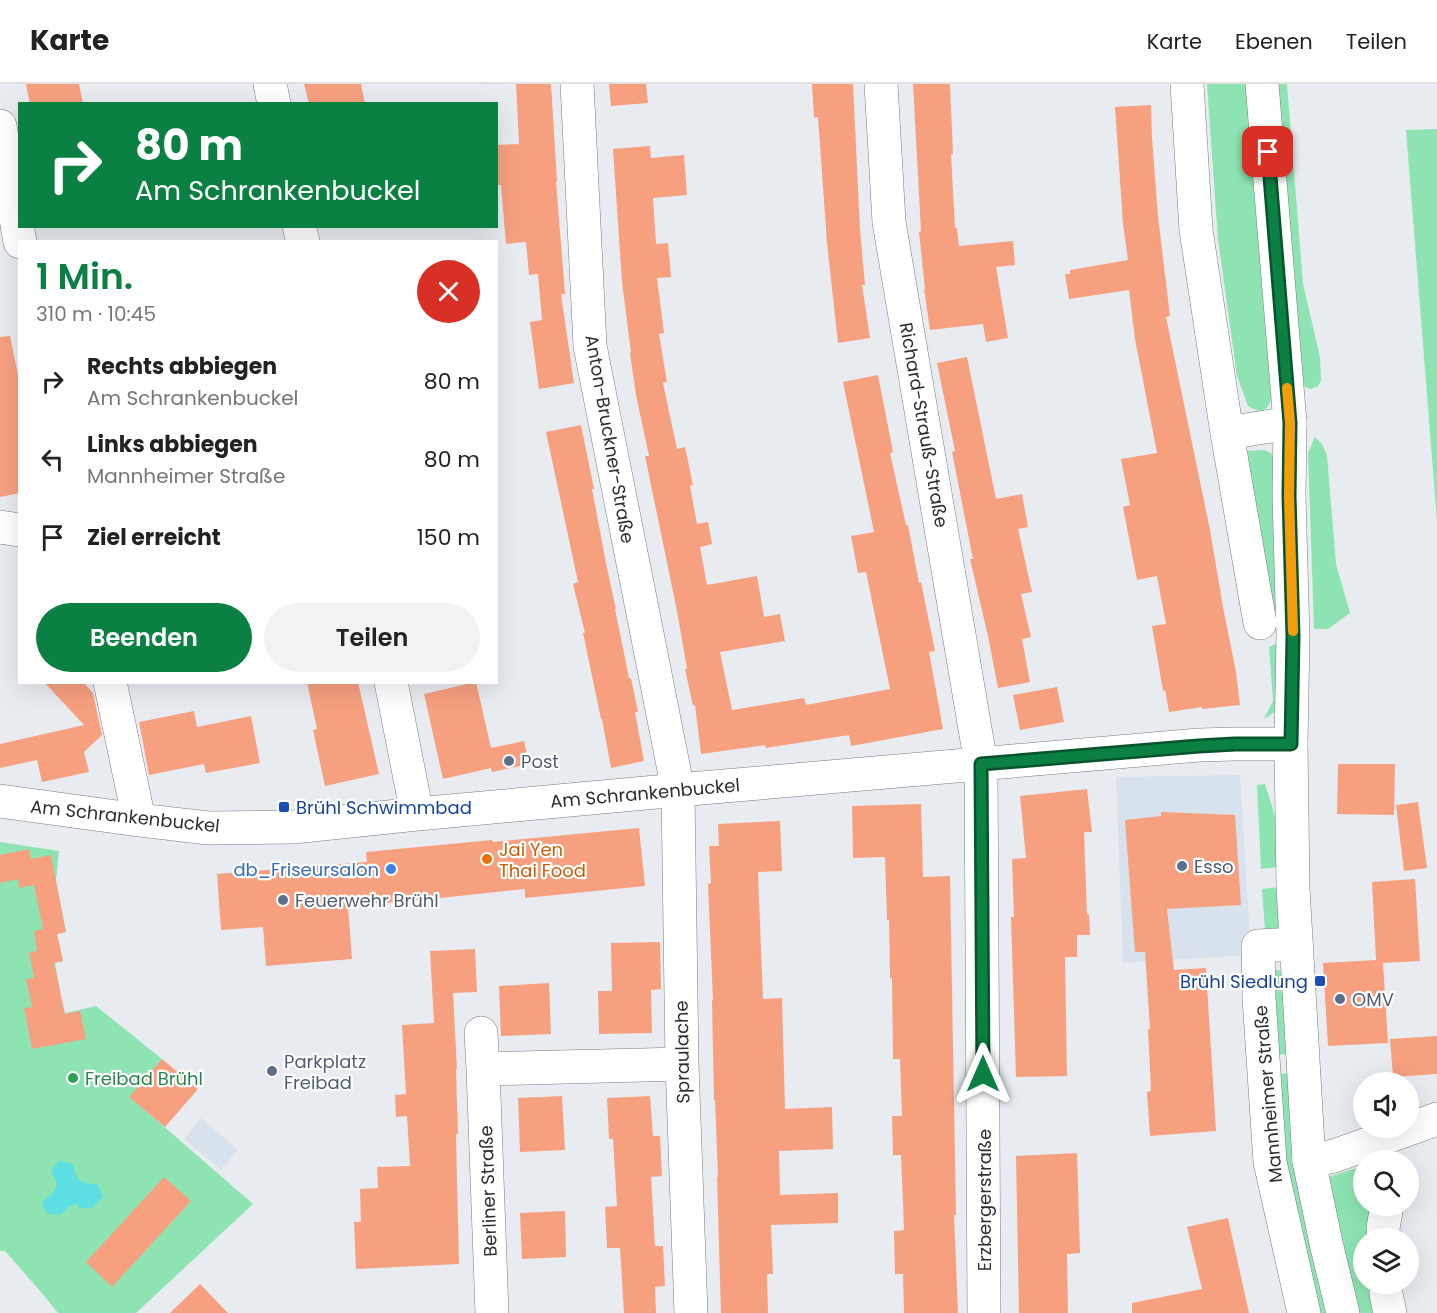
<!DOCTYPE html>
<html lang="de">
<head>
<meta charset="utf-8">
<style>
  body { margin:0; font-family:Poppins,sans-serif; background:#f2f2f2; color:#222; height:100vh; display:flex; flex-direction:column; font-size:22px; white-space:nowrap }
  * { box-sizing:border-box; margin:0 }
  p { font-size:20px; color:#767676 }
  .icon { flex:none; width:33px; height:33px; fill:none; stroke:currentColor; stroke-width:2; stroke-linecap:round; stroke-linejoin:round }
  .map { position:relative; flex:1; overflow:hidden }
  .drawer { position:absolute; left:18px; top:156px; width:480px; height:444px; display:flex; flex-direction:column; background:#fff; border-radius:0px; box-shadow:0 6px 24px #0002 }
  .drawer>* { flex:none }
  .hud { position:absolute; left:18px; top:18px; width:480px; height:126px; border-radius:0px; box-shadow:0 6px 24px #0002; background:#0b8043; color:#fff; overflow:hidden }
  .buttons { position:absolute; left:1353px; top:988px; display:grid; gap:12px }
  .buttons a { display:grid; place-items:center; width:66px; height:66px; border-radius:50%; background:#fff; box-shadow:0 6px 24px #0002; font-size:30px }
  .pin { position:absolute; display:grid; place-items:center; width:51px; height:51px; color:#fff; margin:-26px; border-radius:12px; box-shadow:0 3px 9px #0006 }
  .me { position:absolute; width:66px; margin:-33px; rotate:0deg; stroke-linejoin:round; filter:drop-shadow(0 0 4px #0008) }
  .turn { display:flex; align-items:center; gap:21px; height:126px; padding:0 18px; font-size:27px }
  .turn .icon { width:78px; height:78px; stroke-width:2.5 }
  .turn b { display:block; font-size:42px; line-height:51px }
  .round { display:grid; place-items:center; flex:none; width:63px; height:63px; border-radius:32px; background:#f2f2f2 }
  .headline { display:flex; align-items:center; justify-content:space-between; height:102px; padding:0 18px }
  h1 { font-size:36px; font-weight:600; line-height:45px; color:#0b8043 }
  .button { display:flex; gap:12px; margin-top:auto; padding:12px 18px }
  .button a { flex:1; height:69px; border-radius:36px; background:#0b8043; color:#fff; font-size:24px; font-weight:600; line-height:69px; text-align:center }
  .button a+a { background:#f2f2f2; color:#222 }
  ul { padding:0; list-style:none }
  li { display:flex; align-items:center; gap:18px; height:78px; padding:0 18px }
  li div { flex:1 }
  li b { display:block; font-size:22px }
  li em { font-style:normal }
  header { display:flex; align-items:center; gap:36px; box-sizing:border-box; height:84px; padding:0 30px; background:#fff; border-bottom:2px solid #e0e0e0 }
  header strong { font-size:28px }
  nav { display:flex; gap:33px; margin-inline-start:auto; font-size:21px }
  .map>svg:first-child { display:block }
  .built { fill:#d8e2ec }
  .green { fill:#8de4b2 }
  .water { fill:#5cdee3 }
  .building { fill:#f7a080 }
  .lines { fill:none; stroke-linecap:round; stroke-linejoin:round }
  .minor-casing { stroke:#787c80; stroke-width:34 }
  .major-casing { stroke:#787c80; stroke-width:34 }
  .minor { stroke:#fff; stroke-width:33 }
  .major { stroke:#fff; stroke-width:33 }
  .route-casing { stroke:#07532c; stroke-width:15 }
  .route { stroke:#0b8043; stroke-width:10 }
  .slow { stroke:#f59e0b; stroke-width:10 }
  .service-dot { fill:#5c6f8a; stroke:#fff; stroke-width:2 }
  .transit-dot { fill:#1a4fb4; stroke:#fff; stroke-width:2 }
  .food-dot { fill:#e8710a; stroke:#fff; stroke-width:2 }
  .shop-dot { fill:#3f7fe0; stroke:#fff; stroke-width:2 }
  .leisure-dot { fill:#2e9e5b; stroke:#fff; stroke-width:2 }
  .labels { text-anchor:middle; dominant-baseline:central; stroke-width:4.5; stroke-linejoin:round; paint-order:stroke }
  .street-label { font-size:18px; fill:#2c2e30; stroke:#fff }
  .service-label { font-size:18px; fill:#4e5e75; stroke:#fff; text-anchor:start }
  .transit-label { font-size:18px; fill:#164399; stroke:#fff; text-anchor:start }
  .food-label { font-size:18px; fill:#c56008; stroke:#fff; text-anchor:start }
  .shop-label { font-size:18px; fill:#366cbe; stroke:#fff; text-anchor:end }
  .leisure-label { font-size:18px; fill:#27864d; stroke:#fff; text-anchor:start }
</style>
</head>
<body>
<header>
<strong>Karte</strong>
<nav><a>Karte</a><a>Ebenen</a><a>Teilen</a></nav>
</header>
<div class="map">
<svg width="1437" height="1229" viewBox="0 0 1437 1229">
  <rect width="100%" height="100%" fill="#e8ecf0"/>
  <!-- built -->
  <path class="built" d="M1240 691 1251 871 1123 879 1116 693Z
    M201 1034 238 1066 221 1086 184 1055Z"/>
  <!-- green -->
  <path class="green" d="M1207 0H1248L1272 315 1266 325 1258 327 1248 322 1237 292 1218 156Z
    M1278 0H1287L1303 200 1320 273 1321 297 1318 302 1311 305 1305 303 1303 297Z
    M1437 45V437L1406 46Z
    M1315 353 1322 360 1327 371 1336 480 1350 529 1328 545H1314L1308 369Z
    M1264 366 1271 369 1276 380 1278 538 1271 542 1247 367Z
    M1278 559 1276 627 1264 635 1273 617 1269 563Z
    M1265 700 1275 732 1277 783 1261 785 1257 701Z
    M0 758 59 767 56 797 66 848 57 850 63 877 55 879 60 906 53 907 57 931 96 922 162 975 130 1013 253 1120 136 1229H58L41 1208 5 1167H0Z
    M1279 803 1280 847 1265 846 1262 805Z
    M1275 886H1279L1284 891 1290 970 1272 971Z
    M1292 989 1329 1229H1312L1272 990Z
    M1357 1084 1363 1087 1364 1122H1375L1372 1155H1364V1200H1370L1373 1229H1354L1328 1093Z"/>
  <!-- water -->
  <path class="water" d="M60 1077 73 1080C77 1099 80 1098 98 1101L103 1113 92 1124H79L77 1119 70 1122 59 1131 46 1129 42 1118 53 1109 57 1100 51 1086Z"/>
  <!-- building -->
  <path class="building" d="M26 0H79L83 20H30Z
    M304 0H361L365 20H309Z
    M516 0H551L557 97H556L565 210H561L574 299 539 305 530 238 542 236 538 190 529 191 526 158 506 160 501 101H496V61L519 60Z
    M609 0H646L648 19 611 22Z
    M812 0H853L860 146 865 201H862L870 254 838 259 827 159 818 33 814 34Z
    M913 0H950L953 70H951L955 144H957L959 162 1013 157 1015 181 996 183 1008 254 986 258 983 240 930 246 924 205H925L919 148 921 147Z
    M1151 21 1152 54 1158 132 1170 232 1166 233 1210 446 1223 523 1236 588 1240 621 1202 625V623L1169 628 1165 606 1163 607 1152 542 1166 540 1157 492 1137 496 1123 423 1130 421 1121 375 1157 369 1135 255 1129 206 1069 215 1065 190H1070V186L1128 176 1123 140 1115 23Z
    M650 62 651 74 684 71 687 111 653 114 656 160 668 159 671 193 657 194 664 249 659 250 667 298 663 299 677 365 685 363 693 401 690 402 697 440 708 438 712 460 700 463 707 501 757 492 764 533 780 530 785 557 720 568 732 626 804 614 806 621 890 605 866 488 858 489 851 452 874 448 843 298 878 291 893 368 890 369 906 441H908L919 499 921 498 935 567 929 568 943 645 851 662 849 651 766 664 765 661 701 670 695 621 693 622 685 585H687L677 527 645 372H649L636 311 630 269H631L622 198 613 65Z
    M10 252 20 301V409L0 413V253Z
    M967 273 996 415 1022 410 1028 443 1018 445 1032 508 1021 510 1031 553 1022 555 1030 598 998 604 988 552 970 475H973L952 368 955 367 937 279Z
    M581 341 594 405H592L607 484 616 525H615L629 594H631L638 628H635L644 677 611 684 602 635H601L583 549H585L573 500 578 498 546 348Z
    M44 598H83L93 609 102 651 84 668 89 688 42 698 37 676 0 684V660L84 641Z
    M307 598H358L379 690 325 702 313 646 317 645Z
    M476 598 491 664 524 657 529 680 492 688 491 684 443 695 424 610Z
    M1057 603 1064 638 1020 646 1013 611Z
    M194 627 197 643 251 632 260 679 206 689 204 680 149 691 139 638Z
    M1338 680H1395L1394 731 1337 730Z
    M1087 705 1092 748H1084L1087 830H1089L1090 851H1077V873H1065L1067 992 1016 993 1011 833H1014L1012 775 1026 774 1020 712Z
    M1418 718 1427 784 1404 787 1396 721Z
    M921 720 923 793 950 792 956 1131H954L958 1229H904L903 1190H895L894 1147 904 1146 901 1071H893L892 1032H902L900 975H893L892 894H890L889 836H887L885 773 853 774 852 722Z
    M1161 728 1235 731 1241 821 1167 825 1174 886 1206 884 1216 1047 1150 1052 1147 1008 1151 1007 1148 945H1150L1145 868H1135L1125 736 1161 732Z
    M780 737 782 787 758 788 763 915 782 914 785 1025 832 1023 833 1065 779 1067 780 1111 838 1109V1139L771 1141 773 1190H767L768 1229H721L717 1093H718L715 1016H714L712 916H713L708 800 711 799 709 762H719L718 740Z
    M639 744 645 802 525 814V805L422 816 348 822 352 875 266 882 263 843 221 846 217 790 367 778 366 768 492 756 493 758Z
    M29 765 31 775 51 771 66 848 57 850 63 877 54 879 65 930 80 927 86 955 32 965 24 924 32 923 26 895 34 894 29 868 37 867 34 847 43 845 34 801 19 804 18 795 0 799V771Z
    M1415 795 1420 877 1383 879 1388 959 1328 962 1323 879 1376 876 1372 798Z
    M660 858 661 905 651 906 652 949 599 950 598 907H612L611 859Z
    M475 865 477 908 453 909 457 985H456L458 1050H456L459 1180 356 1185 354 1138H361L360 1105 378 1104 377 1083 410 1082 407 1032 396 1033 395 1011 406 1010 402 941 434 939 430 867Z
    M549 899 551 950 501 952 499 902Z
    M1437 952V990L1393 993 1390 955Z
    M162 975 198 1005 165 1043 129 1013Z
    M562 1012 565 1066 520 1068 518 1014Z
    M650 1012 653 1052H660L662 1092 651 1093 655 1162H663L665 1202 655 1203 656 1229H624L620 1164H607L605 1123 617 1122 613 1055H609L607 1014Z
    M1077 1069 1080 1169 1067 1170 1068 1229H1019L1016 1072Z
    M164 1093 191 1117 112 1203 86 1178Z
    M565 1127 566 1173 522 1175 520 1129Z
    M1228 1134 1249 1229H1132V1219L1202 1205 1187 1143Z
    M200 1200 228 1229H170Z"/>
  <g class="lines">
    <!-- minor casing -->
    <g class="minor-casing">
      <path id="minor" d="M270 0 274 20
        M577 0 590 262 678 706 682 980 691 1229
        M881 0 889 138 981 680 984 1229
        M1187 0 1196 146 1227 349 1260 539
        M0 42 20 158
        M299 142 303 158
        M1227 349 1290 339
        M0 443 20 446
        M110 598 139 736
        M391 598 417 730
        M0 717 139 736 208 744 293 743 417 730 678 706 1199 661 1235 660H1291
        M1296 860 1258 862 1259 914 1270 1078 1304 1229
        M481 949 483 985
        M1309 1077 1334 1072 1437 1035
        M1384 1155 1383 1144 1387 1122
        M1386 1200V1210L1390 1229
        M492 1229 483 985 682 980"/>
    </g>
    <!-- major casing -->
    <g class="major-casing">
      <path id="major" d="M1262 0 1290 339 1289 412 1293 552 1291 660 1293 804 1305 1010 1309 1077 1326 1159 1343 1229"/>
    </g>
    <!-- minor -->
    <use href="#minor" class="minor"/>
    <!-- major -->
    <use href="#major" class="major"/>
  </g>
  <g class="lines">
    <!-- route casing -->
    <g class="route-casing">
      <path id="route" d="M983 990 981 680 1199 662 1235 660H1291L1293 552 1289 412 1290 339 1268 68"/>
    </g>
    <!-- route -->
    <use href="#route" class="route"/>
    <!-- slow -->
    <path class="slow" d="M1287 304 1290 339 1289 412 1293 547"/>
  </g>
  <!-- markers -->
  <g class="service-dot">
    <circle cx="509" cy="677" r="6"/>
    <circle cx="1182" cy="782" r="6"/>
    <circle cx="283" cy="816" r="6"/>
    <circle cx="1340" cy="915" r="6"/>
    <circle cx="272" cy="987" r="6"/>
  </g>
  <g class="transit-dot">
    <rect x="278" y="717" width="12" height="12" rx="3"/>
    <rect x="1314" y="891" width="12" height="12" rx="3"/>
  </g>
  <circle class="food-dot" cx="487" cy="775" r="6"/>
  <circle class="shop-dot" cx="391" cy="785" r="6"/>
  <circle class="leisure-dot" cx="73" cy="994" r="6"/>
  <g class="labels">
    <!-- street labels -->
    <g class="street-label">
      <text transform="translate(924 341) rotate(80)">Richard-Strauß-Straße</text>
      <text transform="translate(610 355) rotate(80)">Anton-Bruckner-Straße</text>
      <text transform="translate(645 709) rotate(-5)">Am Schrankenbuckel</text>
      <text transform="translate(125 732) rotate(6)">Am Schrankenbuckel</text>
      <text transform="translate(682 968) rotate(-91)">Spraulache</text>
      <text transform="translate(1268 1010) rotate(-95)">Mannheimer Straße</text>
      <text transform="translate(488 1107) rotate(-92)">Berliner Straße</text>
      <text transform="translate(984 1116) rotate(-90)">Erzbergerstraße</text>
    </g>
    <!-- service labels -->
    <g class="service-label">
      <text x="521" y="677">Post</text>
      <text x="1194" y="782">Esso</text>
      <text x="295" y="816">Feuerwehr Brühl</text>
      <text x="1352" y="915">OMV</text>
      <text x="284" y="977">Parkplatz<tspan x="284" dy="21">Freibad</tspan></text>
    </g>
    <!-- transit labels -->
    <g class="transit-label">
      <text x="296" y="723">Brühl Schwimmbad</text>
      <text x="1308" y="897" text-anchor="end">Brühl Siedlung</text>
    </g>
    <!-- food labels -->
    <g class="food-label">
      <text x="499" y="765">Jai Yen<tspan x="499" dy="21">Thai Food</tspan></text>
    </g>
    <!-- shop labels -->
    <g class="shop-label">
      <text x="379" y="785">db_Friseursalon</text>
    </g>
    <!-- leisure labels -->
    <g class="leisure-label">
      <text x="85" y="994">Freibad Brühl</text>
    </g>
  </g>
</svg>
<div class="buttons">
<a><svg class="icon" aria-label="sound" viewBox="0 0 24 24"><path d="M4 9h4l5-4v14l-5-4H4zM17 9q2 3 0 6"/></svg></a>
<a><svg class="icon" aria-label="search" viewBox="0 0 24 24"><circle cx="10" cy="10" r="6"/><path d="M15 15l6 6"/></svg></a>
<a><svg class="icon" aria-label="layers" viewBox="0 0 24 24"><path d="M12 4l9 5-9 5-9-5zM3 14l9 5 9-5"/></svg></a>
</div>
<div class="pin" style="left:1268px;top:68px;background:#d93025"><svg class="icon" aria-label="arrive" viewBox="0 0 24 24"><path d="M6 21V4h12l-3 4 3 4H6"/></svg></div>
<svg class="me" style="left:983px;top:990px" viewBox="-20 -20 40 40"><path d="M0-17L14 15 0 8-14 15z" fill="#0b8043" stroke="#fff" stroke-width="4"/></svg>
<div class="hud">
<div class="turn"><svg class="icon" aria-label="right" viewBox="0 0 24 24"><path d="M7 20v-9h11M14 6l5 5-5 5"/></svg><div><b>80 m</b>Am Schrankenbuckel</div></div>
</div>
<section class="drawer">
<div class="headline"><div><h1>1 Min.</h1><p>310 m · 10:45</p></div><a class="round" style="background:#d93025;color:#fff"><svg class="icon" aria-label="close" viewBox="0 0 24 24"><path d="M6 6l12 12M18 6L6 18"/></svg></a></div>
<ul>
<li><svg class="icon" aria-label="right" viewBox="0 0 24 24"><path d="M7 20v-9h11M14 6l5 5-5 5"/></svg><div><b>Rechts abbiegen</b><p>Am Schrankenbuckel</p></div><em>80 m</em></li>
<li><svg class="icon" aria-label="left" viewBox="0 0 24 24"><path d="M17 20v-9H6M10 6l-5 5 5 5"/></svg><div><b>Links abbiegen</b><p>Mannheimer Straße</p></div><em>80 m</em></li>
<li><svg class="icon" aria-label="arrive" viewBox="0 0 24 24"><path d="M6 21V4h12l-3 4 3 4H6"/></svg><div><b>Ziel erreicht</b></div><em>150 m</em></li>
</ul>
<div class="button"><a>Beenden</a><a>Teilen</a></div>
</section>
</div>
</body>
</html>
